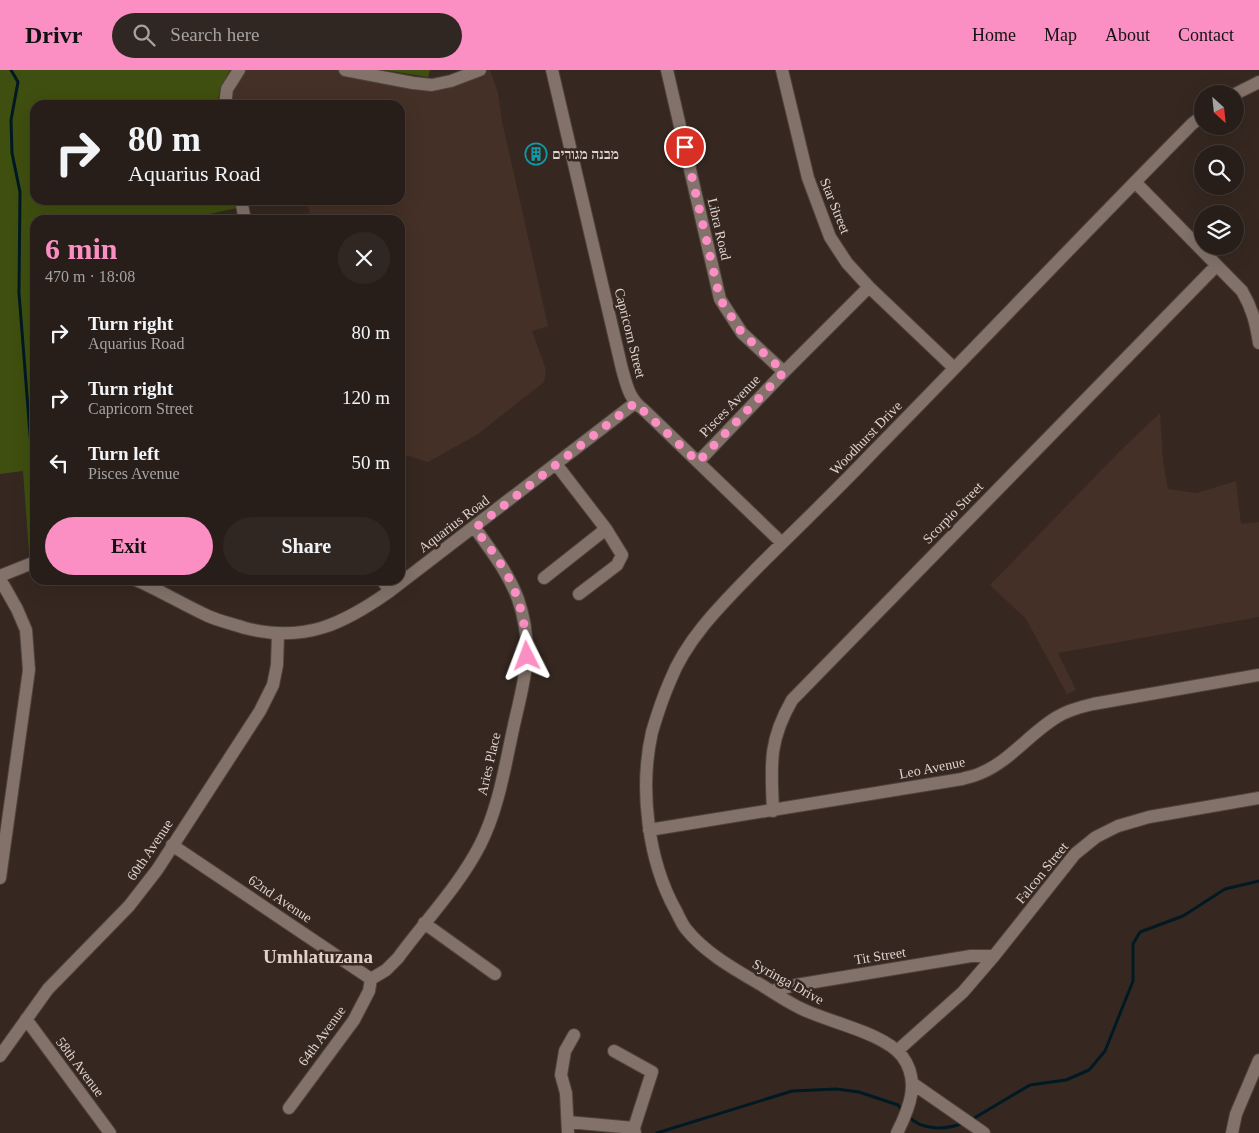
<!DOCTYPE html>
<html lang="en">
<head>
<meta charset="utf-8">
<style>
  body { margin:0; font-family:"Times New Roman","Noto Sans Hebrew",serif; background:#302722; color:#f1f3f6; height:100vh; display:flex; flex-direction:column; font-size:19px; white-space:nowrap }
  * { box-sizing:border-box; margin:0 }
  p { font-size:16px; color:#a5a2a2 }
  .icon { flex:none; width:28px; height:28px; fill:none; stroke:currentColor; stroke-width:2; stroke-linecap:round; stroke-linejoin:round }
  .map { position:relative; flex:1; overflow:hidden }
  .sheet { position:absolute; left:30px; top:145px; width:375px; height:370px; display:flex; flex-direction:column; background:#281e19; border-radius:15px; box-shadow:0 5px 20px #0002,0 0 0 1px #443c38 }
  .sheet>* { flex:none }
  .banner { position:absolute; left:30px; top:30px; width:375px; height:105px; border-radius:15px; box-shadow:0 5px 20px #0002,0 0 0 1px #443c38; background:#281e19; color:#f1f3f6; overflow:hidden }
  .needle { width:32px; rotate:153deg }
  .buttons { position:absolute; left:1194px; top:15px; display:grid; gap:10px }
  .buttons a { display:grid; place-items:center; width:50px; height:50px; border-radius:50%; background:#281e19; box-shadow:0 5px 20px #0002,0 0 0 1px #443c38; font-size:25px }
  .pin { position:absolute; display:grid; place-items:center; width:42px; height:42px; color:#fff; margin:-21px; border:2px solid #fff; border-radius:50%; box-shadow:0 1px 5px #0007 }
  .me { position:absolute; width:55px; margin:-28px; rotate:357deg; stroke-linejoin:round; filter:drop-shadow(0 0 4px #0008) }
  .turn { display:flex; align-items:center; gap:18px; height:105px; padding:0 15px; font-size:22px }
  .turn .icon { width:65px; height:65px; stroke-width:2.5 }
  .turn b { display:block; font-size:35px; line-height:42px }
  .round { display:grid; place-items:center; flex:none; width:52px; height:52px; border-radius:26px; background:#302722 }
  .summary { display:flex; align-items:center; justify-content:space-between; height:85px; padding:0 15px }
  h1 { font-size:30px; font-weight:800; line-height:38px; color:#fb8fc3 }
  .action { display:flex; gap:10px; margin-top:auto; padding:10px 15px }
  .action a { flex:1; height:58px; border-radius:30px; background:#fb8fc3; color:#111; font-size:20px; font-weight:800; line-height:58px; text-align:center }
  .action a+a { background:#302722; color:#f1f3f6 }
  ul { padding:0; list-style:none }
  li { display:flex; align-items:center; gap:15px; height:65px; padding:0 15px }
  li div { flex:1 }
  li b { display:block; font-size:19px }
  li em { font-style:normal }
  header { display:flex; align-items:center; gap:30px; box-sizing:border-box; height:70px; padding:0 25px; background:#fb8fc3; color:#111 }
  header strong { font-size:24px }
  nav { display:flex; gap:28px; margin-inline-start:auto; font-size:18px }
  .search { width:350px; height:45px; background:#302722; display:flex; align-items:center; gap:12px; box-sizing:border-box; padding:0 18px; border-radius:28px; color:#a5a2a2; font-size:19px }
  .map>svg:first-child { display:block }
  .built { fill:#443026 }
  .green { fill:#3f4f0f }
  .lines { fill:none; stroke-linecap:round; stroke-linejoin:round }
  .stream { stroke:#001923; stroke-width:3 }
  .street-casing { stroke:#4f433d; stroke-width:14 }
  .street { stroke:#82726a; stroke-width:12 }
  .route { stroke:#fb8fc3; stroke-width:9; stroke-dasharray:0 16.2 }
  .labels { text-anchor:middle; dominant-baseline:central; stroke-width:5; stroke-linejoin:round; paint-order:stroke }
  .poi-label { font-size:14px; font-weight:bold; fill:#ddd3cf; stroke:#362821; text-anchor:start }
  .street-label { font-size:14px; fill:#ddd3cf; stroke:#362821 }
  .district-label { font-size:19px; font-weight:bold; fill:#e2d0c7; stroke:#362821 }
</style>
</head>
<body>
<header>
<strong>Drivr</strong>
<div class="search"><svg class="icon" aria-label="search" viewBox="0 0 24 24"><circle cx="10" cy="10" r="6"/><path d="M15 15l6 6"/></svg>Search here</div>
<nav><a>Home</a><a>Map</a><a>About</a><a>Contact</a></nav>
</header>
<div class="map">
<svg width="1259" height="1063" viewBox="0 0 1259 1063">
  <rect width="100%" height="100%" fill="#362821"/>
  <!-- built -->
  <path class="built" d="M243 0H344L413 14 481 0H490L498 23 502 51 548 256 532 261 546 300 544 312 478 364 428 392 402 384 400 379V150H311L307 130H400V35H227L228 28Z
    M1160 343 1163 391 1168 419 1197 423 1236 411 1241 454 1259 452V547L1058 583 1076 620 1067 624 1026 549 990 515 1121 380Z"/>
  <!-- green -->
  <path class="green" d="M0 0H230L220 19 217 35H35V130H235L237 138 182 150H35V480L29 482 23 401 0 404Z
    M384 0H430L428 7Z"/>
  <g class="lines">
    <!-- stream -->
    <path class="stream" d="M11 0 18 12 11 50 12 83 20 122 19 223 31 377 35 387
      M908 1046C922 1061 946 1060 963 1053
      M971 1050 1030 1015 1066 1010 1089 1000 1105 981 1133 911V874L1140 862 1183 846 1225 819 1259 811
      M657 1063 792 1021 836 1019 859 1022 898 1035 902 1040"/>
    <!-- street casing -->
    <g class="street-casing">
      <path id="street" d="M345 0 413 13 432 15 451 11 480 0
        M552 0 622 299C627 316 629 329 644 340L782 473
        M667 0 720 229 742 263 784 302
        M782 0 808 108 830 167 847 193 869 217 954 298
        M1235 24 1259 12
        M225 35 227 19 239 0
        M1135 112 1242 221C1252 238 1256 253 1259 273
        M241 130 245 150
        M698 392 784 302 869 217
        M556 394 606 459 622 485 617 495 579 524
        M0 506 35 492
        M544 508 606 459
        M0 509 17 539 26 560 29 600 0 808
        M136 510C161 521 184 535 208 546 219 551 233 554 245 558 304 573 342 555 390 521L635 333
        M382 510 390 521
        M773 741C771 695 768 672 792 630L1216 196
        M649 760 962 709C968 707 975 706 981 703 1010 691 1030 663 1057 647 1068 640 1080 637 1093 634L1259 605
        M172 775 371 909
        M424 853 495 904
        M371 909 386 900 398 888C425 851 459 816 480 775 499 738 505 695 514 655 519 632 526 608 527 584 527 565 524 546 518 529 508 502 491 481 475 458
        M771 921 796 915 971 886H994
        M26 949 110 1063
        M614 981 652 1002 634 1058 635 1063
        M897 981 963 922 994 886 1075 784 1096 767 1118 756 1149 747 1259 728
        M0 986 48 919 129 836 157 800 260 641 273 615 277 595 278 564
        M912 1013 984 1063
        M289 1038 354 950 369 921 371 909
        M568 1052 634 1058
        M568 1063 566 1023 561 1005 565 981 574 965
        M897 1063C909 1039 921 1011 902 986 883 962 826 952 798 937 786 931 774 923 763 916 736 900 706 884 686 859 682 854 679 847 676 841 648 791 639 719 652 662 657 645 663 627 670 611 687 567 725 531 757 498 796 459 835 422 873 382 980 273 1085 162 1192 54L1202 46
        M1232 1063 1236 1044 1259 990"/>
    </g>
    <!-- street -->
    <use href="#street" class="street"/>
  </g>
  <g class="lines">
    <!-- route -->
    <path class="route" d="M527 586C526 553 519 521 500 493 493 481 483 470 475 458L635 333 698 392 784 302 742 263 720 229 685 77"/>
  </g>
  <!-- icons -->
  <defs>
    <g id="building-ring" transform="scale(1.125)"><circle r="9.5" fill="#362821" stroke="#0f9aa8" stroke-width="1.5"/><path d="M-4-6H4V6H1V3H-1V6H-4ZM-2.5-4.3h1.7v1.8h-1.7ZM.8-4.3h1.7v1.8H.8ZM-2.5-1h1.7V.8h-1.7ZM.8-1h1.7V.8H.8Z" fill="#0f9aa8"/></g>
  </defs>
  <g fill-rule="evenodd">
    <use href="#building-ring" x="536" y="84"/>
  </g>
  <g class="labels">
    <!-- poi labels -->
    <g class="poi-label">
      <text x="552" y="84">מבנה מגורים</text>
    </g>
    <!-- street labels -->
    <g class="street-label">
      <text transform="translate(835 136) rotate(68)">Star Street</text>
      <text transform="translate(719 159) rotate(77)">Libra Road</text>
      <text transform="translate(630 263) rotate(76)">Capricorn Street</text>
      <text transform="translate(730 336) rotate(-46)">Pisces Avenue</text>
      <text transform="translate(866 368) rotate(-46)">Woodhurst Drive</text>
      <text transform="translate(953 443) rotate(-46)">Scorpio Street</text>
      <text transform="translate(454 454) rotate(-37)">Aquarius Road</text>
      <text transform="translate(489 694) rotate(-77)">Aries Place</text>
      <text transform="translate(932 698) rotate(-11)">Leo Avenue</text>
      <text transform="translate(150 780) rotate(-56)">60th Avenue</text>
      <text transform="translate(1042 803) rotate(-51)">Falcon Street</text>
      <text transform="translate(280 829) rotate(34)">62nd Avenue</text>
      <text transform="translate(880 886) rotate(-9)">Tit Street</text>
      <text transform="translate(788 912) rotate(29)">Syringa Drive</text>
      <text transform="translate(322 966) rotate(-54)">64th Avenue</text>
      <text transform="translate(80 997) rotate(53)">58th Avenue</text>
    </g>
    <!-- district labels -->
    <g class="district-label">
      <text x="318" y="886">Umhlatuzana</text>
    </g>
  </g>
</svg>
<div class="buttons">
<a><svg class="needle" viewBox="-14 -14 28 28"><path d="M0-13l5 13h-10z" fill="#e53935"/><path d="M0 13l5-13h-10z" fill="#a5a2a2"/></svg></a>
<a><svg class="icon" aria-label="search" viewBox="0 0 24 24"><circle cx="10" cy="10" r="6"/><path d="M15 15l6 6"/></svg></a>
<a><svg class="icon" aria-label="layers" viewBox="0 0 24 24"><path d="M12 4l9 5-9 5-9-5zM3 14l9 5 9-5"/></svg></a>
</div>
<div class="pin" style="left:685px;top:77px;background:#d93025"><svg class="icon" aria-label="arrive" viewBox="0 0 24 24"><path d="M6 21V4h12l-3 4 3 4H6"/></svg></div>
<svg class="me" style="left:527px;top:586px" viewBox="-20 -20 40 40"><path d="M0-17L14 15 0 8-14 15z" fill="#fb8fc3" stroke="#fff" stroke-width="4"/></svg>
<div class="banner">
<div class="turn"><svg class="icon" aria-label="right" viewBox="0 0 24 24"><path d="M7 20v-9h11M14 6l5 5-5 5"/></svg><div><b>80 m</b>Aquarius Road</div></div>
</div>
<section class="sheet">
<div class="summary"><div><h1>6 min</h1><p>470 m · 18:08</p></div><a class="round"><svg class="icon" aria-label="close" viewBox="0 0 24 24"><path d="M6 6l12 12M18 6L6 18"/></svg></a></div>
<ul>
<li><svg class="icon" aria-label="right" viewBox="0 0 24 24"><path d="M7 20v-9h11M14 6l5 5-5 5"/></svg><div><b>Turn right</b><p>Aquarius Road</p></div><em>80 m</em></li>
<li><svg class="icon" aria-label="right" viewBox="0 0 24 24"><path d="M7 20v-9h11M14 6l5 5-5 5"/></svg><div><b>Turn right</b><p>Capricorn Street</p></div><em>120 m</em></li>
<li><svg class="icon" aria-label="left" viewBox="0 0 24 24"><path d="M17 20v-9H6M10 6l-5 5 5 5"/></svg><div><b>Turn left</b><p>Pisces Avenue</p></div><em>50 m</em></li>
</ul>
<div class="action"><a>Exit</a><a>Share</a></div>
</section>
</div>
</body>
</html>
